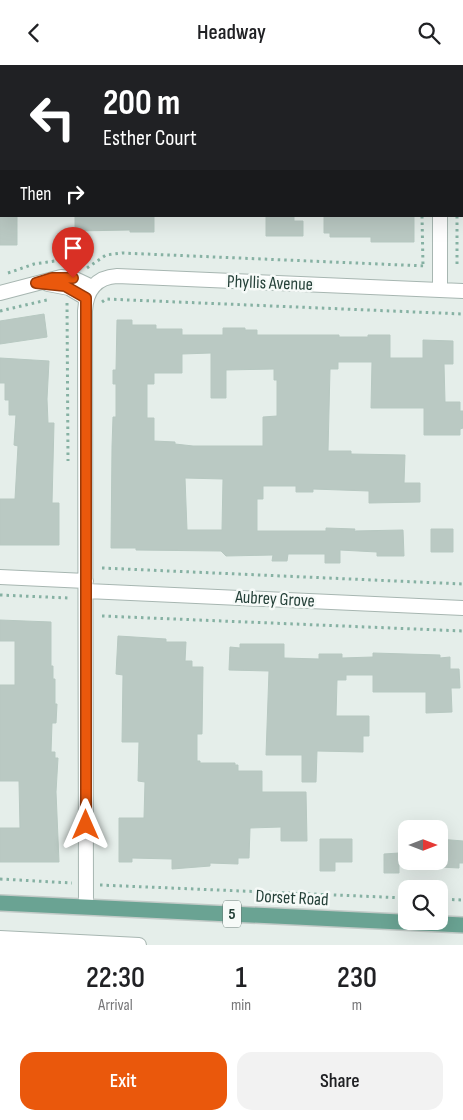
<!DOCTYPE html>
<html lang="en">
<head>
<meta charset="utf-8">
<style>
  body { margin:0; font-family:"Sofia Sans Condensed",sans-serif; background:#f2f2f2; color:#202124; height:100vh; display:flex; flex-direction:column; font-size:19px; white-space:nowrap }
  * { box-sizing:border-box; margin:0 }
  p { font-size:16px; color:#757577 }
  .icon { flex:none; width:28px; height:28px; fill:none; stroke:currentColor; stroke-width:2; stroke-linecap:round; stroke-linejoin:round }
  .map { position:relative; height:880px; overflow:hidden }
  .drawer { display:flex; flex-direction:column; background:#fff; flex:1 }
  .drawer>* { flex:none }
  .guide { position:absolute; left:0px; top:0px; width:464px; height:152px; box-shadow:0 5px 20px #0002; background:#202124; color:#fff; overflow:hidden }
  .needle { width:32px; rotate:90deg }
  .fabs { position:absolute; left:398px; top:755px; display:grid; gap:10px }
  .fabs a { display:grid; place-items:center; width:50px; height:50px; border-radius:10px; background:#fff; box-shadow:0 5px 20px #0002; font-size:25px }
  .pin { position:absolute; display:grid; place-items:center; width:42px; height:42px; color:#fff; margin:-51px -21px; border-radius:50% 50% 50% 0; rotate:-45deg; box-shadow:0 0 5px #0007 }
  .pin .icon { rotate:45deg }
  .me { position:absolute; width:55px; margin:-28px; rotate:0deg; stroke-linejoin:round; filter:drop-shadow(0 0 4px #0008) }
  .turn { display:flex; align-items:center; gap:18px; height:105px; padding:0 20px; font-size:22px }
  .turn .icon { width:65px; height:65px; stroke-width:2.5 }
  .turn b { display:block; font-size:35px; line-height:42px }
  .then { display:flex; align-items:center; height:48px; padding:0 20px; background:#0003; gap:10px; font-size:19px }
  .eta { display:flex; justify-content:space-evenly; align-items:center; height:85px; text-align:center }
  .eta b { font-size:30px; font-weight:600; line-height:35px }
  .button { display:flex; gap:10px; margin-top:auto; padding:10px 20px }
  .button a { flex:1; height:58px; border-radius:15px; background:#ea580c; color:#fff; font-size:20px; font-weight:600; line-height:58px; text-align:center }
  .button a+a { background:#f2f2f2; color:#202124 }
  header { display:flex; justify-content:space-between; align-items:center; height:65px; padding:0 20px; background:#fff; font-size:22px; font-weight:600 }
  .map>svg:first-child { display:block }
  .building { fill:#bac9c3; stroke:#b7c8c1; fill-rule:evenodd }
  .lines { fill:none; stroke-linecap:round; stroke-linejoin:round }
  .minor-casing { stroke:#a7b6b1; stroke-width:16 }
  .primary-casing { stroke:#c2cac7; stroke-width:18 }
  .path { stroke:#86b1a3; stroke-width:3; stroke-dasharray:2.5 4; stroke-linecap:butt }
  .minor { stroke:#fff; stroke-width:14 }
  .primary { stroke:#6aa393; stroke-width:15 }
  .route-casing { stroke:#983908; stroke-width:12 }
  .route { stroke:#ea580c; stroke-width:9 }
  .labels { text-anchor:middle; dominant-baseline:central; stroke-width:5; stroke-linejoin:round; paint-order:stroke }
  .shield { fill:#f6faf8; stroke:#637872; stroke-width:1 }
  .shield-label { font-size:16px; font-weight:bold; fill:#244038 }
  .street-label { font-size:18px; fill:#244038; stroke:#f6faf8 }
</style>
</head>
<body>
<header><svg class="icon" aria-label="back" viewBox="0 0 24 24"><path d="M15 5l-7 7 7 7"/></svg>Headway<svg class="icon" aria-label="search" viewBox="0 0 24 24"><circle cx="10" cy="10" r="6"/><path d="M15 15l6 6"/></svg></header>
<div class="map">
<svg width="463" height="880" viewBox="0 0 463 880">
  <rect width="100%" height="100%" fill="#e5eeea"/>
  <!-- building -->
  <path class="building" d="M0 151H17V180H0Z
    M75 151H154V167H130V165L75 166Z
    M266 151H294V156H303V171H266Z
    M324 151H414V177H371V172H330V168H324Z
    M44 249 47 272 0 279V256Z
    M117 255H132V260H156V264H182V270H223V263H245V265H257V270H339V272H368V270H390V293H423V275L453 276V299H444L445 337H460V346H463V363L460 364V370H424V343H371L372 297H338V304H330L328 386H351V389L405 390 404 418H420V437L369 438V426L313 424V427H296V421H263V434H257V466H326V463L355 464 354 466 403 465 404 491H377V487L340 485V498H325V489H288L287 496H272L273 490 226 491 221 486 136 485V483H111L112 382 113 352H116V319H113V305H116ZM211 288V333H226V305L274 304V315H277V351L263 352V381H193L175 379V377L154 376V353H147V319H154V308H182V289ZM185 413 223 414 222 465H187Z
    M0 293 49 296 47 334 48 358H54L52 438H59V480H0V434H15L18 381 14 380 16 350H9V335H5V318H0Z
    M431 464H453V487H431Z
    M0 555 51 557V601H53V614H55V639H57L56 658H52L51 687H55V693H58L56 727 59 797H0V763H20L19 716H0V620H15V576H0Z
    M118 571 166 574V577H186L185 596H192V602H203L202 669H197V696H200V698H235V700H238V706H262V727H306L307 776H281V762L250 763 249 793H238V799L210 798V801L172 804V794L132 793V797H119V753H144L145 717 138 716 139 677H122L123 610 116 609Z
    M240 579H284V593L319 594V589H342V593L373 592V588L440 590V593L450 592V604H459L460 623H451L452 647 426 648V627H373V610H346V615H337L336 651H369V671H363V687L317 686 316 717H302V690H266L269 606 229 605 230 582 240 583Z
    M320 774H352V797H335V806H320Z
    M439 774 463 776V798H459V803L439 802Z
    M399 788V808H384V789Z"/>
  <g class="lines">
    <!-- minor casing -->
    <g class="minor-casing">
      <path id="minor" d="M440 0V1
        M48 219 69 223 86 233
        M440 225V151
        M0 228 61 212 73 213 92 222
        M0 512 86 516
        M87 526 463 543
        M86 842 85 246C86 226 96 212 117 211L463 226
        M0 873 139 880"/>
    </g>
    <!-- primary casing -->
    <g class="primary-casing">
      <path id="primary" d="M0 838 463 860"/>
    </g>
    <!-- path -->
    <path class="path" d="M422 0V1
      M458 1V0
      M422 151 423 201
      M457 151V203
      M87 203 106 190 122 188 426 201
      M8 208 34 199 55 196
      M102 237 106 234 463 249
      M67 238 68 396
      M0 246 47 235
      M102 503 463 519
      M0 530 68 533
      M102 551 463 566
      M0 814 72 818
      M100 820 406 833
      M439 834 463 835"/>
    <!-- minor -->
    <use href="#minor" class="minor"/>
    <!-- primary -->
    <use href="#primary" class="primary"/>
  </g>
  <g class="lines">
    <!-- route casing -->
    <g class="route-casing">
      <path id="route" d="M73 213H52L36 218 65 221 86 233V760"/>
    </g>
    <!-- route -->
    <use href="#route" class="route"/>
  </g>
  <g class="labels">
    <!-- shield labels -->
    <rect class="shield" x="223" y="835.5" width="18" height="27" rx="4"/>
    <g class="shield-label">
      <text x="232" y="849">5</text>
    </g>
    <!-- street labels -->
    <g class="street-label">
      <text transform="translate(270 218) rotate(2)">Phyllis Avenue</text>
      <text transform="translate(275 534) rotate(3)">Aubrey Grove</text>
      <text transform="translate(292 833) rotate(3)">Dorset Road</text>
    </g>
  </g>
</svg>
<div class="fabs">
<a><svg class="needle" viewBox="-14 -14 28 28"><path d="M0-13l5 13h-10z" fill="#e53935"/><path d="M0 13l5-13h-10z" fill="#757577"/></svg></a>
<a><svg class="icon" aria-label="search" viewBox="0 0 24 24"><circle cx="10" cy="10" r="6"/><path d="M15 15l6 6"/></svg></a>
</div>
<div class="pin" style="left:73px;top:213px;background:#d93025"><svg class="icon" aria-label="arrive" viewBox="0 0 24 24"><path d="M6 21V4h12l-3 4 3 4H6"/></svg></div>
<svg class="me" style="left:86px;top:760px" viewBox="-20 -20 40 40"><path d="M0-17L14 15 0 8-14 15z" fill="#ea580c" stroke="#fff" stroke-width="4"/></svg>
<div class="guide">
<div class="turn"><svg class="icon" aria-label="left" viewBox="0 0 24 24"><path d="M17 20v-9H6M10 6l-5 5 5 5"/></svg><div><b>200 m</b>Esther Court</div></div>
<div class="then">Then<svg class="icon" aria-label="right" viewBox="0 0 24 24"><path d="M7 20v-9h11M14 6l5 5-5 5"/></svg></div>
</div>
</div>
<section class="drawer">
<div class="eta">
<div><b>22:30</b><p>Arrival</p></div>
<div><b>1</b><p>min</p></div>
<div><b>230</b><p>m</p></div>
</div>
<div class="button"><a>Exit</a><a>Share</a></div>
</section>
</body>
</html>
